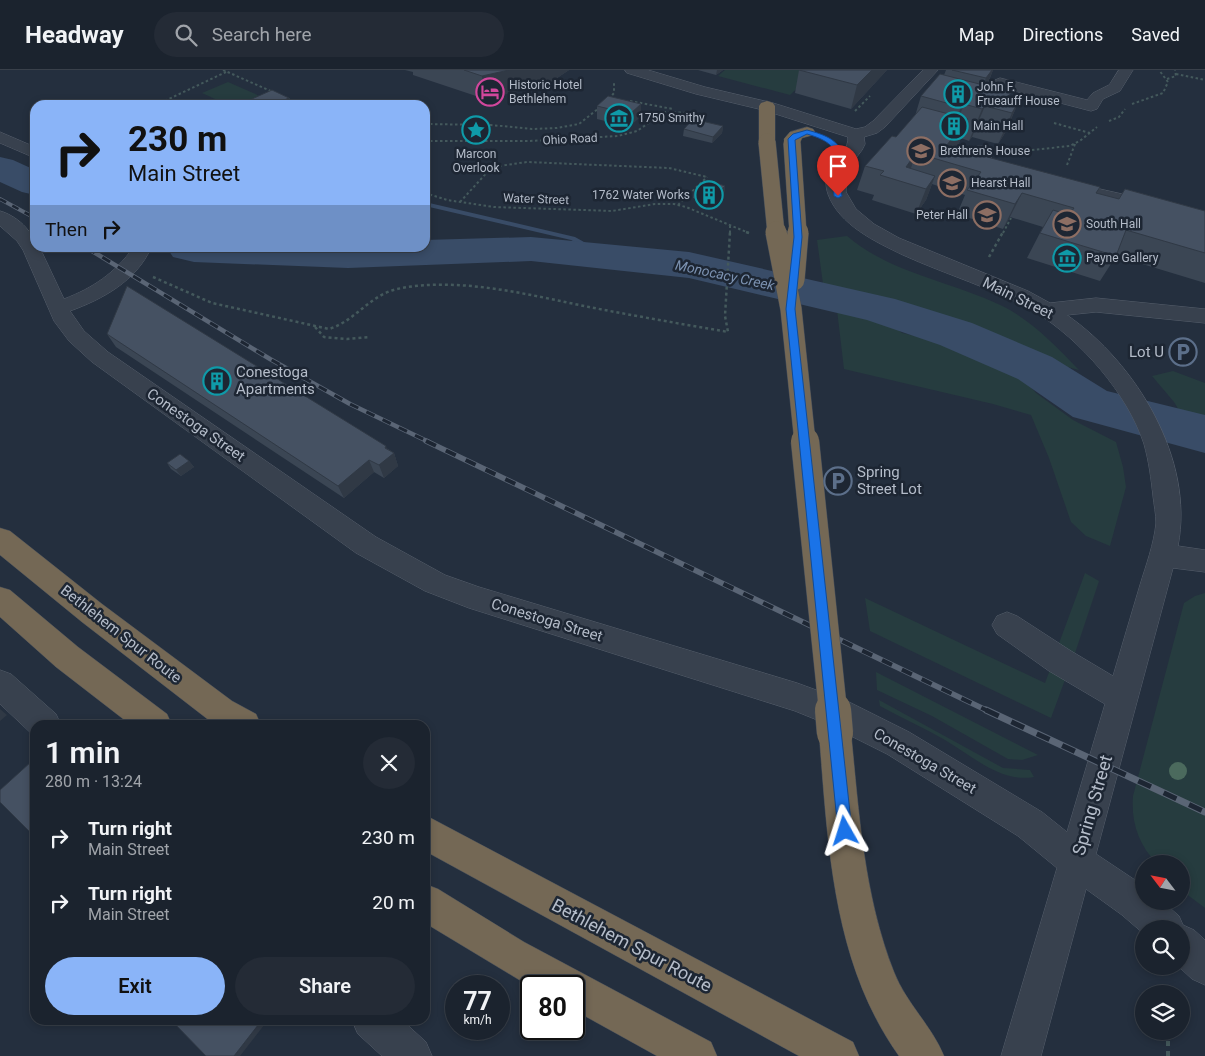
<!DOCTYPE html>
<html lang="en">
<head>
<meta charset="utf-8">
<style>
  body { margin:0; font-family:Roboto,sans-serif; background:#242b36; color:#f1f3f6; height:100vh; display:flex; flex-direction:column; font-size:19px; white-space:nowrap }
  * { box-sizing:border-box; margin:0 }
  p { font-size:16px; color:#a0a4aa }
  .icon { flex:none; width:28px; height:28px; fill:none; stroke:currentColor; stroke-width:2; stroke-linecap:round; stroke-linejoin:round }
  .map { position:relative; flex:1; overflow:hidden }
  .details { position:absolute; left:30px; top:650px; width:400px; height:305px; display:flex; flex-direction:column; background:#1b232e; border-radius:15px; box-shadow:0 2px 8px #0003,0 0 0 1px #39404a }
  .details>* { flex:none }
  .top-card { position:absolute; left:30px; top:30px; width:400px; height:152px; border-radius:15px; box-shadow:0 2px 8px #0003,0 0 0 1px #39404a; background:#8ab4f8; color:#111; overflow:hidden }
  .needle { width:32px; rotate:302deg }
  .fabs { position:absolute; left:1135px; top:785px; display:grid; gap:10px }
  .fabs a { display:grid; place-items:center; width:55px; height:55px; border-radius:50%; background:#1b232e; box-shadow:0 2px 8px #0003,0 0 0 1px #39404a; font-size:25px }
  .speed { position:absolute; left:445px; top:905px; display:flex; gap:10px; font-size:25px; font-weight:700; text-align:center }
  .speed>* { display:grid; place-content:center; width:65px; height:65px; border-radius:50%; background:#1b232e; box-shadow:0 2px 8px #0003,0 0 0 1px #39404a; line-height:1 }
  .speed small { font-size:12px; font-weight:400 }
  .speed .limit { border:2px solid #111; border-radius:8px; background:#fff; color:#111 }
  .pin { position:absolute; display:grid; place-items:center; width:42px; height:42px; color:#fff; margin:-51px -21px; border-radius:50% 50% 50% 0; rotate:-45deg; box-shadow:0 0 5px #0007 }
  .pin .icon { rotate:45deg }
  .me { position:absolute; width:55px; margin:-28px; rotate:354deg; stroke-linejoin:round; filter:drop-shadow(0 0 4px #0008) }
  .turn { display:flex; align-items:center; gap:18px; height:105px; padding:0 15px; font-size:22px }
  .turn .icon { width:65px; height:65px; stroke-width:2.5 }
  .turn b { display:block; font-size:35px; line-height:42px }
  .then { display:flex; align-items:center; height:48px; padding:0 15px; background:#0003; gap:10px; font-size:19px }
  .round { display:grid; place-items:center; flex:none; width:52px; height:52px; border-radius:26px; background:#242b36 }
  .overview { display:flex; align-items:center; justify-content:space-between; height:85px; padding:0 15px }
  h1 { font-size:30px; font-weight:600; line-height:38px }
  .cta { display:flex; gap:10px; margin-top:auto; padding:10px 15px }
  .cta a { flex:1; height:58px; border-radius:30px; background:#8ab4f8; color:#111; font-size:20px; font-weight:600; line-height:58px; text-align:center }
  .cta a+a { background:#242b36; color:#f1f3f6 }
  ul { padding:0; list-style:none }
  li { display:flex; align-items:center; gap:15px; height:65px; padding:0 15px }
  li div { flex:1 }
  li b { display:block; font-size:19px }
  li em { font-style:normal }
  header { display:flex; align-items:center; gap:30px; box-sizing:border-box; height:70px; padding:0 25px; background:#1b232e; border-bottom:1px solid #39404a }
  header strong { font-size:24px }
  nav { display:flex; gap:28px; margin-inline-start:auto; font-size:18px }
  .search { width:350px; height:45px; background:#242b36; display:flex; align-items:center; gap:12px; box-sizing:border-box; padding:0 18px; border-radius:28px; color:#a0a4aa; font-size:19px }
  .map>svg:first-child { display:block }
  .green { fill:#263c3f }
  .lines { fill:none; stroke-linecap:round; stroke-linejoin:round }
  .stream { fill:#394c67; fill-rule:evenodd }
  .river { fill:#394c67; fill-rule:evenodd }
  .minor-casing { stroke:#565f6c; stroke-width:1 }
  .highway-casing { stroke:#434c59; stroke-width:1 }
  .path-far2 { stroke:#44595c; stroke-width:2; stroke-dasharray:2.5 2.5; stroke-linecap:butt }
  .path-far1 { stroke:#44595c; stroke-width:2.5; stroke-dasharray:3 3; stroke-linecap:butt }
  .path { stroke:#44595c; stroke-width:4; stroke-dasharray:5 5; stroke-linecap:butt }
  .minor { fill:#38414e; fill-rule:evenodd }
  .highway { fill:#746855; fill-rule:evenodd }
  .rail-far3-casing { stroke:#5a6575; stroke-width:4 }
  .rail-far2-casing { stroke:#5a6575; stroke-width:4.5 }
  .rail-far1-casing { stroke:#5a6575; stroke-width:5.5 }
  .rail-casing { stroke:#5a6575; stroke-width:7 }
  .rail-far3 { stroke:#1d2633; stroke-width:2.5; stroke-dasharray:7; stroke-linecap:butt }
  .rail-far2 { stroke:#1d2633; stroke-width:3; stroke-dasharray:9; stroke-linecap:butt }
  .rail-far1 { stroke:#1d2633; stroke-width:4; stroke-dasharray:11; stroke-linecap:butt }
  .rail { stroke:#1d2633; stroke-width:5; stroke-dasharray:14; stroke-linecap:butt }
  .highway-bridge-far3-casing { stroke:#434c59; stroke-width:18; stroke-linecap:butt }
  .highway-bridge-far2-casing { stroke:#434c59; stroke-width:22; stroke-linecap:butt }
  .highway-bridge-far1-casing { stroke:#434c59; stroke-width:29; stroke-linecap:butt }
  .highway-bridge-casing { stroke:#434c59; stroke-width:37; stroke-linecap:butt }
  .highway-bridge-far3 { stroke:#746855; stroke-width:17 }
  .highway-bridge-far2 { stroke:#746855; stroke-width:21 }
  .highway-bridge-far1 { stroke:#746855; stroke-width:28 }
  .highway-bridge { stroke:#746855; stroke-width:36 }
  .tree { fill:#4b6a5d }
  .wall { fill:#3b4654 }
  .shaded-wall { fill:#303945 }
  .building { fill:#455162; stroke:#303945 }
  .route { fill:#1a73e8; stroke:#114b97 }
  .labels { text-anchor:middle; dominant-baseline:central; stroke-width:5; stroke-linejoin:round; paint-order:stroke }
  .far-poi-label { font-size:12px; fill:#b4bcc9; stroke:#1d2633; text-anchor:start }
  .far-street-label { font-size:12px; fill:#b4bcc9; stroke:#1d2633 }
  .far-water-label { font-size:14px; font-style:italic; fill:#7c92b1; stroke:#1d2633 }
  .street-label { font-size:15px; fill:#b4bcc9; stroke:#1d2633 }
  .poi-label { font-size:15px; fill:#b4bcc9; stroke:#1d2633; text-anchor:start }
  .near-street-label { font-size:18px; fill:#b4bcc9; stroke:#1d2633 }
</style>
</head>
<body>
<header>
<strong>Headway</strong>
<div class="search"><svg class="icon" aria-label="search" viewBox="0 0 24 24"><circle cx="10" cy="10" r="6"/><path d="M15 15l6 6"/></svg>Search here</div>
<nav><a>Map</a><a>Directions</a><a>Saved</a></nav>
</header>
<div class="map">
<svg width="1205" height="986" viewBox="0 0 1205 986">
  <rect width="100%" height="100%" fill="#242f3e"/>
  <!-- green -->
  <path class="green" d="M725 0H816L790 25 718 6Z
    M228 12 276 33 271 35H228L202 23Z
    M847 166C892 205 958 212 1010 240 1036 255 1058 278 1079 300L1040 290 985 265 899 235 824 221 817 170Z
    M837 240 888 252 902 263 953 274 1014 299 1036 323 1073 350 1116 372 1123 397 1126 417 1110 476 1086 466 1071 452 1049 388 1031 345 993 334 844 299Z
    M1173 301 1205 313V353L1182 345 1174 332 1152 306Z
    M1085 503 1099 511 1073 589 1058 576Z
    M1205 523V838L1181 820V794H1157C1138 774 1131 752 1133 726L1184 533 1195 526Z
    M865 528 1045 613 1051 597 1066 607 1051 648 870 561Z
    M876 602 1038 685 1022 690 1008 689 932 646 877 620Z
    M879 630 1003 698 1030 700 1034 707C1001 713 972 686 945 670 924 658 902 648 880 636Z"/>
  <g class="lines">
    <!-- stream -->
    <path class="stream" d="M425 132 575 167 611 187 604 189 571 170 425 136Z"/>
    <!-- river -->
    <path class="river" d="M0 87 13 90 35 100V125L22 122 0 112Z
      M531 167 689 182 895 229 972 253 1052 287 1107 321 1205 345V383L1073 347 1018 309 940 275 867 250 689 208 531 191 348 198 194 192 173 187 167 178H425V170Z"/>
    <!-- minor casing -->
    <g class="minor-casing">
      <path id="minor" d="M625 0H648L705 17 773 33 856 59 865 57 873 51 923 0H938L885 57 877 63 864 67 865 74 862 80 847 100 846 122 856 139 874 154 899 168 1028 221 1050 233 1096 228 1205 239V253L1096 242 1067 245C1136 293 1195 389 1178 476L1205 480V502L1173 498 1096 784 1144 816V831H1162L1179 846 1183 855 1194 860 1205 870V915L1192 909 1178 896H1181V859H1144V864L1122 845 1086 819 1041 986H1001L1057 798 1018 766 887 684 827 654 795 641 469 538 425 521 356 483 92 292 69 271 54 251 23 180 17 171 0 156V141C15 145 35 161 35 178H40L64 229C93 218 115 203 133 178H151C136 211 103 229 70 241L84 261 108 282 376 467 445 505 479 517 797 613 849 632 909 662 1042 742 1067 762 1105 634 1049 601 997 564 992 555 997 546 1007 542 1017 546 1071 581 1113 606C1122 576 1131 545 1140 515 1146 495 1154 474 1156 453 1156 444 1154 435 1153 426 1151 408 1149 392 1144 374 1128 324 1080 269 1035 242 993 218 947 205 903 185 876 172 839 155 828 124 818 96 849 88 848 67L763 40 696 24 627 3Z
        M1119 0H1133L1120 21 1103 29 1097 39 1091 41 995 16 992 13 995 10 1000 8 1087 30 1093 23 1109 15Z
        M0 62 35 77V88L0 73Z
        M981 76 987 77C990 82 990 88 994 92 1002 98 1013 99 1019 107L1016 111C999 115 975 99 973 81L975 77Z
        M1060 110 1122 124 1205 155V168L1109 131 1054 119 1051 115 1054 111Z
        M0 600 11 604 56 644 61 655H35L34 666 0 634Z
        M352 950H402L426 972 432 986H382L358 964Z"/>
    </g>
    <!-- highway casing -->
    <g class="highway-casing">
      <path id="highway" d="M767 31 773 33 775 36V72L773 76H761L759 72V36L761 33Z
        M807 57 813 59 815 62 813 65 802 68 798 77H786L784 69 790 62Z
        M0 458 10 461 102 534 232 631 256 644 261 655H216L210 651 82 552 0 485Z
        M0 517 10 520 78 577 167 644 172 655H131L56 597 0 547Z
        M835 648 846 652 851 663C859 743 864 826 894 902 906 933 932 956 944 986H899C832 892 828 774 819 663L824 652Z
        M425 745 853 972 859 986H799L425 781Z
        M425 814 438 819 524 872 711 972 717 986H657L574 940V916L531 917 425 853Z"/>
    </g>
    <!-- path-far2 -->
    <path class="path-far2" d="M223 0 273 22
      M1176 4 1205 10
      M1167 9 1176 6 1175 0
      M288 29 301 35
      M609 29 614 23V13
      M630 31 673 39
      M1132 34 1163 23 1168 12 1159 0
      M156 35 226 2
      M855 41 870 26
      M1109 51 1119 47 1125 39
      M1054 53 1090 63
      M425 54 491 55 532 59 557 58 579 54 599 38
      M425 71H529L618 66 637 61 665 42 693 43
      M1012 82 1070 76 1081 70 1097 57
      M1067 95 1075 74
      M425 123 447 130 494 137 612 141 655 134H674L686 137 749 163
      M460 132 492 97 527 92 669 98 707 107
      M678 135 707 107
      M730 163V156
      M1003 163 1011 148"/>
    <!-- path-far1 -->
    <path class="path-far1" d="M746 162 749 163
      M989 187 1003 162
      M153 207 212 233 329 259C355 251 370 225 397 219 457 206 530 225 589 237 635 246 682 254 728 262L725 246 730 162
      M315 257 324 267 347 269 370 267"/>
    <!-- path -->
    <path class="path" d="M1168 961V986"/>
    <!-- minor -->
    <use href="#minor" class="minor"/>
    <!-- highway -->
    <use href="#highway" class="highway"/>
    <!-- rail-far3 casing -->
    <g class="rail-far3-casing">
      <path id="rail-far3" d="M0 129 35 148"/>
    </g>
    <!-- rail-far2 casing -->
    <g class="rail-far2-casing">
      <path id="rail-far2" d="M87 178 270 289 350 334 429 372"/>
    </g>
    <!-- rail-far1 casing -->
    <g class="rail-far1-casing">
      <path id="rail-far1" d="M426 371 988 641"/>
    </g>
    <!-- rail casing -->
    <g class="rail-casing">
      <path id="rail" d="M986 640 1205 742"/>
    </g>
    <!-- rail-far3 -->
    <use href="#rail-far3" class="rail-far3"/>
    <!-- rail-far2 -->
    <use href="#rail-far2" class="rail-far2"/>
    <!-- rail-far1 -->
    <use href="#rail-far1" class="rail-far1"/>
    <!-- rail -->
    <use href="#rail" class="rail"/>
    <!-- highway-bridge-far3 casing -->
    <g class="highway-bridge-far3-casing">
      <path id="highway-bridge-far3" d="M767 72 776 163
        M792 73 798 163"/>
    </g>
    <!-- highway-bridge-far2 casing -->
    <g class="highway-bridge-far2-casing">
      <path id="highway-bridge-far2" d="M776 162 791 239 805 372
        M794 210 798 162"/>
    </g>
    <!-- highway-bridge-far1 casing -->
    <g class="highway-bridge-far1-casing">
      <path id="highway-bridge-far1" d="M805 371 833 641"/>
    </g>
    <!-- highway-bridge casing -->
    <g class="highway-bridge-casing">
      <path id="highway-bridge" d="M833 640 835 663"/>
    </g>
    <!-- highway-bridge-far3 -->
    <use href="#highway-bridge-far3" class="highway-bridge-far3"/>
    <!-- highway-bridge-far2 -->
    <use href="#highway-bridge-far2" class="highway-bridge-far2"/>
    <!-- highway-bridge-far1 -->
    <use href="#highway-bridge-far1" class="highway-bridge-far1"/>
    <!-- highway-bridge -->
    <use href="#highway-bridge" class="highway-bridge"/>
  </g>
  <!-- trees -->
  <circle class="tree" cx="1178" cy="701" r="9"/>
  <!-- wall -->
  <path class="wall" d="M405 0H569L548 14 485 29 413 5V2Z
    M698 0H723L716 5Z
    M799 0H887L851 39 795 23Z
    M946 0H993L987 16 1011 22 1008 28 1019 31 1005 63 998 74 972 67 969 71 961 68 959 73 955 78 1097 123 1118 129 1125 119 1205 141V213L1116 186 1100 211 1027 188 1043 157 1010 147 1003 159 957 144 965 125 932 114 926 130 916 144 872 130 874 125 857 120 865 96 896 67 915 46 921 26 944 5Z
    M641 34V46L629 57 597 49V36Z
    M723 56 722 63 712 73 683 66 684 59Z
    M725 116 724 123 711 134 693 128 694 121Z
    M107 264 388 379 394 383 398 396 384 408 374 402 344 428 116 277Z
    M189 391 194 397 181 406 171 399 167 393Z"/>
  <!-- shaded-wall -->
  <path class="shaded-wall" d="M509 0H569L548 14 485 29 482 6Z
    M717 0H723L716 5Z
    M872 0H887L851 39 857 15Z
    M985 0H993L981 29 974 37 986 8Z
    M289 28 291 35H272Z
    M1019 31 1005 63 998 74 1012 43Z
    M641 34V46L629 57 630 44Z
    M964 34 952 66 949 69 961 37Z
    M985 36 972 67 969 71 982 39Z
    M968 49 959 73 944 91 946 76Z
    M723 56 722 63 712 73 713 67Z
    M916 83 908 107 906 97Z
    M935 106 926 130 916 144 926 119Z
    M725 116 724 123 711 134 712 128Z
    M1022 123 1010 147 1003 159 1015 134Z
    M386 376 390 386 394 383 398 396 384 408 379 395 385 378Z
    M369 390 374 402 344 428 338 416Z
    M189 391 194 397 181 406 176 400Z
    M0 639 7 645 0 651Z
    M262 950H268L240 986H234Z"/>
  <!-- building -->
  <path class="building" d="M464 0H509L482 6Z
    M799 0H872L857 15Z
    M952 0H992L986 8Z
    M940 4 1011 22 1007 28 1019 31 1012 43 985 36 982 39 964 34 961 37 921 26Z
    M272 20 289 28 272 35H251L245 32Z
    M608 26 641 34 630 44 597 36Z
    M922 37 968 49 946 76 1100 117 1096 123 1119 129 1125 119 1205 141V183L1126 160 1116 186 1040 163 1053 140 1069 145 1074 138 1022 123 1015 134 967 120 981 102 916 83 906 97 935 106 926 119 880 105 884 101 865 96 892 66 896 67Z
    M693 49 723 56 713 67 684 59Z
    M707 110 725 116 712 128 694 121Z
    M127 216 386 376 385 378 394 383 379 395 369 390 338 416 107 264Z
    M180 384 189 391 176 400 167 393Z
    M32 691 35 695V763L33 765 0 732V720Z
    M171 950H262L234 986H206Z"/>
  <!-- route -->
  <path class="route" d="M807 60C826 65 844 71 845 95 845 106 839 113 842 126L838 128 834 126C832 113 837 107 837 95 838 75 824 69 807 64L795 70 802 167 795 239 852 761 850 766 845 768 840 766 838 761 786 239 794 167 788 69 793 64Z"/>
  <!-- icons -->
  <defs>
    <g id="hotel-ring" transform="scale(1.4375)"><circle r="9.5" fill="#1d2633" stroke="#d1479c" stroke-width="1.5"/><path d="M-6-4.5h1.5V1H6V5H4.5V3h-9V5H-6ZM-4 0a1.8 1.8 0 1 1 3.6 0ZM.5 0V-2.5h3Q6-2.5 6 0Z" fill="#d1479c"/></g>
    <g id="building-ring" transform="scale(1.4375)"><circle r="9.5" fill="#1d2633" stroke="#0f9aa8" stroke-width="1.5"/><path d="M-4-6H4V6H1V3H-1V6H-4ZM-2.5-4.3h1.7v1.8h-1.7ZM.8-4.3h1.7v1.8H.8ZM-2.5-1h1.7V.8h-1.7ZM.8-1h1.7V.8H.8Z" fill="#0f9aa8"/></g>
    <g id="museum-ring" transform="scale(1.4375)"><circle r="9.5" fill="#1d2633" stroke="#0f9aa8" stroke-width="1.5"/><path d="M0-6L6-3V-2H-6V-3ZM-5-1h2V3h-2ZM-1-1h2V3h-2ZM3-1h2V3H3ZM-6 4H6V6H-6Z" fill="#0f9aa8"/></g>
    <g id="sight-ring" transform="scale(1.4375)"><circle r="9.5" fill="#1d2633" stroke="#0f9aa8" stroke-width="1.5"/><path d="M0-6L1.8-2.2L6-1.7L2.9 1.2L3.7 5.4L0 3.3L-3.7 5.4L-2.9 1.2L-6-1.7L-1.8-2.2Z" fill="#0f9aa8"/></g>
    <g id="university-ring" transform="scale(1.4375)"><circle r="9.5" fill="#1d2633" stroke="#8d6e63" stroke-width="1.5"/><path d="M0-5L7-2L0 1L-7-2ZM-4 1L0 2.5L4 1V4Q0 6-4 4Z" fill="#8d6e63"/></g>
    <g id="parking-ring" transform="scale(1.4375)"><circle r="9.5" fill="#1d2633" stroke="#5c6f8a" stroke-width="1.5"/><path d="M-3.5-5.5H1a3.5 3.5 0 0 1 0 7H-1V5.5H-3.5ZM-1-3.4V-.6H.8a1.4 1.4 0 0 0 0-2.8Z" fill="#5c6f8a"/></g>
  </defs>
  <g fill-rule="evenodd">
    <use href="#hotel-ring" x="490" y="22"/>
    <use href="#building-ring" x="958" y="24"/>
    <use href="#museum-ring" x="619" y="48"/>
    <use href="#building-ring" x="954" y="56"/>
    <use href="#sight-ring" x="476" y="60"/>
    <use href="#university-ring" x="921" y="81"/>
    <use href="#university-ring" x="952" y="113"/>
    <use href="#building-ring" x="709" y="125"/>
    <use href="#university-ring" x="987" y="145"/>
    <use href="#university-ring" x="1067" y="154"/>
    <use href="#museum-ring" x="1067" y="188"/>
    <use href="#parking-ring" x="1183" y="282"/>
    <use href="#building-ring" x="217" y="311"/>
    <use href="#parking-ring" x="838" y="411"/>
  </g>
  <g class="labels">
    <!-- far-poi labels -->
    <g class="far-poi-label">
      <text x="509" y="15">Historic Hotel<tspan x="509" dy="14">Bethlehem</tspan></text>
      <text x="977" y="17">John F.<tspan x="977" dy="14">Frueauff House</tspan></text>
      <text x="638" y="48">1750 Smithy</text>
      <text x="973" y="56">Main Hall</text>
      <text x="940" y="81">Brethren's House</text>
      <text x="476" y="84" text-anchor="middle">Marcon<tspan x="476" dy="14">Overlook</tspan></text>
      <text x="971" y="113">Hearst Hall</text>
      <text x="690" y="125" text-anchor="end">1762 Water Works</text>
      <text x="968" y="145" text-anchor="end">Peter Hall</text>
      <text x="1086" y="154">South Hall</text>
      <text x="1086" y="188">Payne Gallery</text>
    </g>
    <!-- far-street labels -->
    <g class="far-street-label">
      <text transform="translate(570 69) rotate(-3)">Ohio Road</text>
      <text transform="translate(536 129) rotate(2)">Water Street</text>
    </g>
    <!-- far-water labels -->
    <g class="far-water-label">
      <text transform="translate(725 205) rotate(12)">Monocacy Creek</text>
    </g>
    <!-- street labels -->
    <g class="street-label">
      <text transform="translate(1018 228) rotate(26)">Main Street</text>
      <text transform="translate(196 355) rotate(35)">Conestoga Street</text>
      <text transform="translate(547 550) rotate(17)">Conestoga Street</text>
      <text transform="translate(121 564) rotate(38)">Bethlehem Spur Route</text>
      <text transform="translate(925 691) rotate(30)">Conestoga Street</text>
    </g>
    <!-- poi labels -->
    <g class="poi-label">
      <text x="1164" y="282" text-anchor="end">Lot U</text>
      <text x="236" y="302">Conestoga<tspan x="236" dy="17">Apartments</tspan></text>
      <text x="857" y="402">Spring<tspan x="857" dy="17">Street Lot</tspan></text>
    </g>
    <!-- near-street labels -->
    <g class="near-street-label">
      <text transform="translate(1092 735) rotate(-74)">Spring Street</text>
      <text transform="translate(632 875) rotate(28)">Bethlehem Spur Route</text>
    </g>
  </g>
</svg>
<div class="fabs">
<a><svg class="needle" viewBox="-14 -14 28 28"><path d="M0-13l5 13h-10z" fill="#e53935"/><path d="M0 13l5-13h-10z" fill="#a0a4aa"/></svg></a>
<a><svg class="icon" aria-label="search" viewBox="0 0 24 24"><circle cx="10" cy="10" r="6"/><path d="M15 15l6 6"/></svg></a>
<a><svg class="icon" aria-label="layers" viewBox="0 0 24 24"><path d="M12 4l9 5-9 5-9-5zM3 14l9 5 9-5"/></svg></a>
</div>
<div class="speed"><div>77<small>km/h</small></div><div class="limit">80</div></div>
<div class="pin" style="left:838px;top:126px;background:#d93025"><svg class="icon" aria-label="arrive" viewBox="0 0 24 24"><path d="M6 21V4h12l-3 4 3 4H6"/></svg></div>
<svg class="me" style="left:845px;top:761px" viewBox="-20 -20 40 40"><path d="M0-17L14 15 0 8-14 15z" fill="#1a73e8" stroke="#fff" stroke-width="4"/></svg>
<div class="top-card">
<div class="turn"><svg class="icon" aria-label="right" viewBox="0 0 24 24"><path d="M7 20v-9h11M14 6l5 5-5 5"/></svg><div><b>230 m</b>Main Street</div></div>
<div class="then">Then<svg class="icon" aria-label="right" viewBox="0 0 24 24"><path d="M7 20v-9h11M14 6l5 5-5 5"/></svg></div>
</div>
<section class="details">
<div class="overview"><div><h1>1 min</h1><p>280 m · 13:24</p></div><a class="round"><svg class="icon" aria-label="close" viewBox="0 0 24 24"><path d="M6 6l12 12M18 6L6 18"/></svg></a></div>
<ul>
<li><svg class="icon" aria-label="right" viewBox="0 0 24 24"><path d="M7 20v-9h11M14 6l5 5-5 5"/></svg><div><b>Turn right</b><p>Main Street</p></div><em>230 m</em></li>
<li><svg class="icon" aria-label="right" viewBox="0 0 24 24"><path d="M7 20v-9h11M14 6l5 5-5 5"/></svg><div><b>Turn right</b><p>Main Street</p></div><em>20 m</em></li>
</ul>
<div class="cta"><a>Exit</a><a>Share</a></div>
</section>
</div>
</body>
</html>
